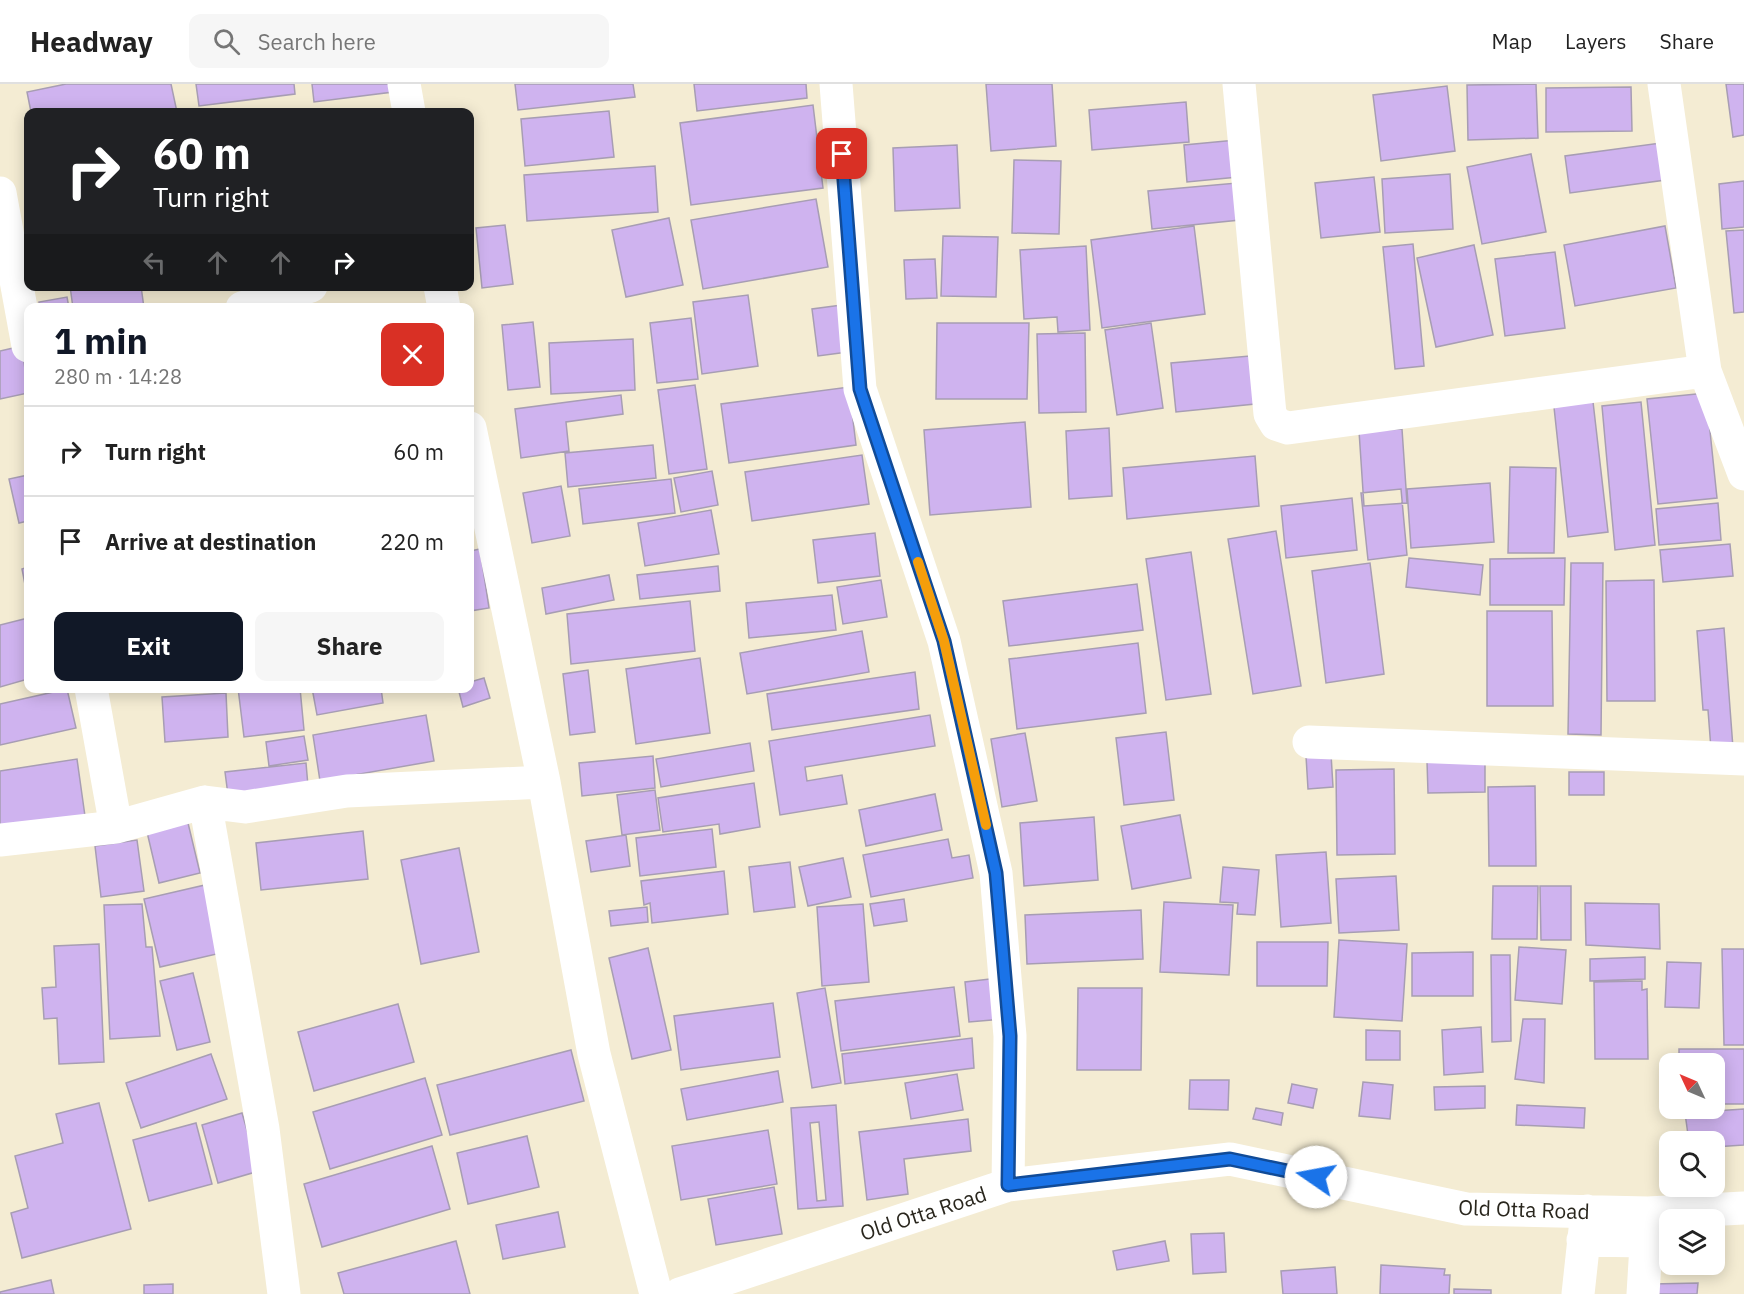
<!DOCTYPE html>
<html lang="en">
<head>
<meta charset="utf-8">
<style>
  body { margin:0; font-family:"IBM Plex Sans",sans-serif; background:#f6f6f6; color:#222; height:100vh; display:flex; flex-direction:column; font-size:22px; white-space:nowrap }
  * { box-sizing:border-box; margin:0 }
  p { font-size:20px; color:#767676 }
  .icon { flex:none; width:33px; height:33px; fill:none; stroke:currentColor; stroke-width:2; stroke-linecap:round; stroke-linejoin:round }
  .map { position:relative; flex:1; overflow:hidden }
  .details { position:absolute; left:24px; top:219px; width:450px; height:390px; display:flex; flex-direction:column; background:#fff; border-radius:12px; box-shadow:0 3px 15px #0003 }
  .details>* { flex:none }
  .banner { position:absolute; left:24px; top:24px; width:450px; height:183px; border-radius:12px; box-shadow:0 3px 15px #0003; background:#202124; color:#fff; overflow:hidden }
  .needle { width:39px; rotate:314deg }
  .buttons { position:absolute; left:1659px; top:969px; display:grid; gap:12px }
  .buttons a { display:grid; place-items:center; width:66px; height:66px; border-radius:12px; background:#fff; box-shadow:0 3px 15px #0003; font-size:30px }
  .pin { position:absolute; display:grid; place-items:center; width:51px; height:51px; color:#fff; margin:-26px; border-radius:12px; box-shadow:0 3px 9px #0006 }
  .me { position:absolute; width:66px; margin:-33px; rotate:282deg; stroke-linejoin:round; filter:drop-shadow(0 0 4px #0008) }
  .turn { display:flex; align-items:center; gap:21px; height:126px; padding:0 30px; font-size:27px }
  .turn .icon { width:78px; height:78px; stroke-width:2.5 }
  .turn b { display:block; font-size:42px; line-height:51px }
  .lanes { display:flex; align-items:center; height:57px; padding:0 30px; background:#0003; justify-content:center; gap:30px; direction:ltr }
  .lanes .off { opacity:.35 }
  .round { display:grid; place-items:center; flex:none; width:63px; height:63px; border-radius:12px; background:#f6f6f6 }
  .summary { display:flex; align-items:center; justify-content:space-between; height:102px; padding:0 30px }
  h1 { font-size:36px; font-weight:700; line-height:45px; color:#111827 }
  .button { display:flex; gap:12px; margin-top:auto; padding:12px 30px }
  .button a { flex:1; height:69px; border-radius:12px; background:#111827; color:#fff; font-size:24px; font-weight:700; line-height:69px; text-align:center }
  .button a+a { background:#f6f6f6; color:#222 }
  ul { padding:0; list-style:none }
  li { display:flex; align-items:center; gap:18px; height:90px; padding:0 30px; border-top:2px solid #e0e0e0 }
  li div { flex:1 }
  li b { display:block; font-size:22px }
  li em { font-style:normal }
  header { display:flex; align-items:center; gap:36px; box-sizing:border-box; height:84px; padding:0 30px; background:#fff; border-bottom:2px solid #e0e0e0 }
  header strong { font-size:28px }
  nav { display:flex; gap:33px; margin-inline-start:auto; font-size:21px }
  .search { width:420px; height:54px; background:#f6f6f6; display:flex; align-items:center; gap:15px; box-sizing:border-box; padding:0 21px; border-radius:12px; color:#767676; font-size:22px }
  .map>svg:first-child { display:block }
  .building { fill:#cfb3ef; stroke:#a79db3; stroke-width:1.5; fill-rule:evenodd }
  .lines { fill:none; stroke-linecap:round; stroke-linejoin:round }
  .minor { stroke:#fff; stroke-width:33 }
  .route-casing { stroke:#114b97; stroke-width:15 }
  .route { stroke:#1a73e8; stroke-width:10 }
  .slow { stroke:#f59e0b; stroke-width:10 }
  .labels { text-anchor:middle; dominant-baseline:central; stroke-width:5; stroke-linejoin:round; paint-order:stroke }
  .street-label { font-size:21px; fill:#29261d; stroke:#fff }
</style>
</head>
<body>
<header>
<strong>Headway</strong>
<div class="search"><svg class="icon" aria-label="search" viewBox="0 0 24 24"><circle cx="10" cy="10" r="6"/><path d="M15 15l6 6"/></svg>Search here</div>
<nav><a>Map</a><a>Layers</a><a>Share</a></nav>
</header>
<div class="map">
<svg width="1744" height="1210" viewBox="0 0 1744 1210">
  <rect width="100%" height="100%" fill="#f4ecd3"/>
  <!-- building -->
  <path class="building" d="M66 0H171L177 28H31L27 8Z
    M196 0H294L295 10 199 22Z
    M312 0H392L393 8 314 18Z
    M515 0H633L635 13 518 26Z
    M694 0H806L807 14 697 27Z
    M986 0H1052L1056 62 991 67Z
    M1536 0 1538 54 1468 56 1467 1Z
    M1726 0H1744V51L1733 53Z
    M1447 2 1455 67 1381 77 1373 11Z
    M1631 3 1632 47 1546 48V4Z
    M1186 18 1189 58 1092 66 1089 26Z
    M813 21 823 104 691 121 680 39Z
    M609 27 614 73 525 82 521 35Z
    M1236 56 1238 93 1187 98 1184 61Z
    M1668 58 1673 95 1570 109 1565 72Z
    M957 61 960 124 895 127 893 64Z
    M1531 70 1546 148 1482 160 1467 83Z
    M1014 76 1061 77 1059 150 1012 149Z
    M655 82 658 128 527 137 524 91Z
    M1450 90 1453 145 1385 149 1382 95Z
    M1374 93 1380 148 1321 154 1315 99Z
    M1744 97V143L1722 145 1719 100Z
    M1237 99 1240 136 1152 145 1148 107Z
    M816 115 828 183 703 205 691 136Z
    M669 134 683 201 626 213 612 146Z
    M505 141 513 200 482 204 476 144Z
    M1194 142 1205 230 1102 244 1091 156Z
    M1665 142 1676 204 1575 222 1564 161Z
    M1744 146V228L1734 229 1726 147Z
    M943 152 998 153 996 213 941 212Z
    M1413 160 1424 282 1395 285 1383 163Z
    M1474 161 1493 251 1436 263 1417 174Z
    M1086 162 1090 246 1058 248 1057 233 1024 235 1020 166Z
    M1555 168 1565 244 1505 252 1495 175Z
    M935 175 937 214 906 215 904 176Z
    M70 202H141L144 224H73Z
    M748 211 758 282 702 290 693 218Z
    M67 213 69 224H40L39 218Z
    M849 220 855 267 818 272 812 225Z
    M691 234 698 295 657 299 650 239Z
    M533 238 540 303 508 306 502 241Z
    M937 239H1029L1027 315H936Z
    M1151 239 1163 324 1117 331 1105 246Z
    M1085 249 1086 328 1039 329 1037 250Z
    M633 255 635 306 551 310 549 259Z
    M22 262 28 309 0 315V267Z
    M1261 271 1265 319 1176 328 1171 279Z
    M695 301 707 385 669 390 658 306Z
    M849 303 856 361 729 379 721 320Z
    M1592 309 1608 448 1568 453 1553 314Z
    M1706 309 1717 414 1658 420 1647 315Z
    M621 311 623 330 566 338 569 367 521 374 515 325Z
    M1641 318 1655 461 1615 466 1602 322Z
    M1025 338 1031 423 930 431 924 346Z
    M1109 344 1112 412 1069 415 1066 347Z
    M1402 345 1407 419 1364 422 1359 347Z
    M653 361 656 394 568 403 565 369Z
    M862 371 869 420 752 437 745 388Z
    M1255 372 1259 422 1127 435 1123 384Z
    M1510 383 1556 384 1554 469H1508Z
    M712 387 718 421 681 428 674 394Z
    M28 391V437L19 439 9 395Z
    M671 395 675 429 583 440 579 405Z
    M1490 399 1494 458 1411 464 1407 405Z
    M561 402 570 452 532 459 523 409Z
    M1401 405 1407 471 1368 476 1361 409Z
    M1352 414 1357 466 1286 474 1281 422Z
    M1718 419 1721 456 1659 461 1656 425Z
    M711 426 719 470 645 482 638 439Z
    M1276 447 1301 602 1253 610 1228 455Z
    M875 449 880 492 818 499 813 456Z
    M1730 460 1733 492 1663 498 1660 466Z
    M480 465 489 524 470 527V467Z
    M1191 468 1211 610 1166 616 1146 475Z
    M1409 474 1483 481 1480 511 1406 503Z
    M1565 474 1564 521H1490V475Z
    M1370 479 1384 590 1326 599 1312 487Z
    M1571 479H1603L1601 651 1568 650Z
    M718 482 720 507 640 515 637 491Z
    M28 483V516L22 485Z
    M609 491 614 516 546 530 542 504Z
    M881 496 887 533 843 540 837 503Z
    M1654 496 1655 617H1607L1606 497Z
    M1137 500 1143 546 1009 562 1003 517Z
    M832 511 836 546 749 554 746 519Z
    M690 517 695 567 571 580 567 530Z
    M1487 527H1552L1553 622H1487Z
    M28 534V595L0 603V541Z
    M1724 544 1733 664 1711 665 1708 626H1703L1697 547Z
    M862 547 869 588 747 610 740 569Z
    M1138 559 1146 629 1017 645 1009 575Z
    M700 574 710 649 636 660 626 585Z
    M588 586 595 648 570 651 563 590Z
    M915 588 919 625 772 646 767 610Z
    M484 594 490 614 463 623 458 604H470V598Z
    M238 604H300L304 646 244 653Z
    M312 604H381L383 619 317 631Z
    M67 605 76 644 0 661V620Z
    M226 609 228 653 165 658 162 613Z
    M426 631 434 677 320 697 313 651Z
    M930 631 935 662 805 683 807 697 842 691 847 720 780 731 769 657Z
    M1166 648 1174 716 1124 721 1116 654Z
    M1025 649 1037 717 1002 723 991 655Z
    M304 652 308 676 269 682 266 658Z
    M750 659 754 687 661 703 656 675Z
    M1331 670 1333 703 1308 705 1306 672Z
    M653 672 655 704 582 712 579 679Z
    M77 675 85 732 0 745V687Z
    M1485 676V708L1428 709 1427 677Z
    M306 679 308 702 228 711 225 688Z
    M1394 685 1395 770 1337 771 1336 686Z
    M1569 688H1604V711H1569Z
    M754 699 760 743 720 750 719 740 663 748 658 714Z
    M1535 702 1536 782H1489L1488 703Z
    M655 706 660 746 622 751 617 711Z
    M935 710 942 746 866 762 859 726Z
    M1180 731 1191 794 1132 805 1121 742Z
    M1094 733 1098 796 1024 802 1020 739Z
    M188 739 200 789 159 799 147 748Z
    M712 745 716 783 640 792 636 754Z
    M363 747 368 795 261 806 256 759Z
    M626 751 630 782 591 788 586 757Z
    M948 755 952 774 969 771 973 794 871 813 863 771Z
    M137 756 144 807 101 813 95 762Z
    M459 764 479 868 421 880 401 776Z
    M1326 768 1331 839 1281 843 1276 771Z
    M843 774 851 813 808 822 799 783Z
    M790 778 795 823 754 828 749 783Z
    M1223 783 1259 786 1255 831 1237 830 1238 819 1220 818Z
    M724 787 728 830 652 839 650 819 644 821 641 797Z
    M1396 792 1399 846 1339 849 1336 795Z
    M205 801 221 869 160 883 144 815Z
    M1493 802H1538L1537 855H1492Z
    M1540 802H1571V856H1541Z
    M904 815 907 837 874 842 870 820Z
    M1164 818 1233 821 1229 891 1160 888Z
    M1585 819 1659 820 1660 865 1586 861Z
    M142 820 146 863H152L160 952 110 955 104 821Z
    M863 820 869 898 822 902 817 823Z
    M647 823 648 838 611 842 609 827Z
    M1141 826 1143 875 1027 880 1025 831Z
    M1339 856 1407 860 1402 937 1334 933Z
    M1257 858H1328L1327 902H1257Z
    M99 860 104 978 59 980 57 934 44 935 42 904 56 903 54 862Z
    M1519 863 1566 866 1562 920 1515 916Z
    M648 864 671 966 632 975 609 874Z
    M1722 865H1744V961H1724Z
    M1473 868V912H1412V869Z
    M1491 871H1510L1511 957 1492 958Z
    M1645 873V895L1590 897V875Z
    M1667 878 1701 879 1699 924 1665 923Z
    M193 889 210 958 177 966 160 897Z
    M998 894 1003 935 969 938 965 898Z
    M1642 897V906L1647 905 1648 975H1595L1594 898Z
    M954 903 960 952 841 967 835 917Z
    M825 904 841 999 812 1004 797 909Z
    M1078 904H1142L1141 986H1077Z
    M773 919 780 973 681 986 674 932Z
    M398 920 414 978 314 1007 298 948Z
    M1523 935H1545L1544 999 1515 995Z
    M1481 943 1483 988 1444 991 1442 946Z
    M1366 946 1400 947V976H1366Z
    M972 954 974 984 845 1000 842 970Z
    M1679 965H1744V1020H1714V980H1679Z
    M571 966 584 1017 450 1051 437 1001Z
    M211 970 227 1015 141 1044 126 999Z
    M778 987 783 1018 687 1036 681 1005Z
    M957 990 963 1026 911 1035 905 999Z
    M425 994 442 1051 330 1085 313 1028Z
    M1190 996H1229L1228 1026 1189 1025Z
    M1363 998 1393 1001 1390 1035 1359 1032Z
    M1292 1000 1317 1005 1313 1024 1288 1019Z
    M1485 1002V1024L1435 1026 1434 1003Z
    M99 1019 131 1145 22 1174 11 1129 28 1124 15 1072 63 1059 56 1030Z
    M836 1021 843 1122 798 1125 791 1024ZM819 1038 826 1116 817 1117 810 1039Z
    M1517 1021 1585 1024 1584 1044 1516 1041Z
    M1256 1024 1283 1029 1281 1041 1253 1035Z
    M1744 1025V1061L1714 1063V1058H1689L1685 1029Z
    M242 1029 259 1087 218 1099 202 1041Z
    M968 1035 971 1067 904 1075 908 1110 867 1116 859 1048Z
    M196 1039 212 1100 149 1117 133 1056Z
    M768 1046 777 1100 681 1116 672 1062Z
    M527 1052 539 1103 468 1120 457 1069Z
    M432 1062 450 1125 322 1163 304 1100Z
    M774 1103 782 1150 716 1161 708 1115Z
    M558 1128 565 1163 503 1175 496 1141Z
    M1224 1149 1226 1188 1193 1190 1191 1150Z
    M456 1157 470 1210H344L338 1189Z
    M1165 1157 1169 1177 1117 1186 1113 1167Z
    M1381 1181 1445 1185 1444 1191H1450L1449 1210H1380Z
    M1335 1183 1337 1210H1283L1281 1187Z
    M51 1196 54 1210H0V1208Z
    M1698 1199 1697 1210H1651L1652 1200Z
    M173 1200V1210H144V1201Z
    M1454 1205 1491 1206V1210H1454Z"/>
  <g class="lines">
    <!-- minor -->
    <path class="minor" d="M404 0 409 28
      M836 0 860 305 944 557 996 789 1010 952 1008 1101
      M1239 0 1270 330 1276 340 1288 344 1705 287
      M1664 0 1705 287 1744 390
      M0 109 28 262
      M440 202 444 224
      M242 224 311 202
      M470 344 544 698 594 970 656 1210
      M91 604 116 743
      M1309 658 1744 675
      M205 718 263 1045 284 1210
      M0 756 116 743 205 718 245 723 347 707 544 698
      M1583 1156 1646 1157
      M680 1210 1008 1101 1230 1075 1466 1125 1648 1129 1744 1124
      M1578 1210 1587 1127
      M1643 1210 1648 1129"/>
  </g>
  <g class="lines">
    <!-- route casing -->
    <g class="route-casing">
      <path id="route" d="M842 70 860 305 944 557 996 789 1010 952 1008 1101 1230 1075 1316 1093"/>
    </g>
    <!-- route -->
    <use href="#route" class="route"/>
    <!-- slow -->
    <path class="slow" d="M918 478 944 557 986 741"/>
  </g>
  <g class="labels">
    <!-- street labels -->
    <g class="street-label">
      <text transform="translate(1524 1125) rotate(2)">Old Otta Road</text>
      <text transform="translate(923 1129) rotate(-18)">Old Otta Road</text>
    </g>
  </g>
</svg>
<div class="buttons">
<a><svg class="needle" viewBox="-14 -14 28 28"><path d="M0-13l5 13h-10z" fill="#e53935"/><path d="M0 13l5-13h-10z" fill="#767676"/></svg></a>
<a><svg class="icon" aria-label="search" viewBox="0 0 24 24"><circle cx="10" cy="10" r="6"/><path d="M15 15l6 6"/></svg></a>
<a><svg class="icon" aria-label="layers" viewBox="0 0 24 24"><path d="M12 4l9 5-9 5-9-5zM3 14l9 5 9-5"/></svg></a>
</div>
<div class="pin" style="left:842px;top:70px;background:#d93025"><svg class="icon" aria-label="arrive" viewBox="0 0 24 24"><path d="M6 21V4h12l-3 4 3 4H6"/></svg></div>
<svg class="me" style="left:1316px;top:1093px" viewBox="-20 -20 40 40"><circle r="19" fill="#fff"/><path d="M0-13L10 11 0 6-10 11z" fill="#1a73e8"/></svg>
<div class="banner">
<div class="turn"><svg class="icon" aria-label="right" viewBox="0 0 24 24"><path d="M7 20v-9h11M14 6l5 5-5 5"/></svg><div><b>60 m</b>Turn right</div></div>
<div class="lanes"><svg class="icon off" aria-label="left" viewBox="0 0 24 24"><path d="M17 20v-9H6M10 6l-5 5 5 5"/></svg><svg class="icon off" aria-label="ahead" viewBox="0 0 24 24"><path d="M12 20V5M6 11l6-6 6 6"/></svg><svg class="icon off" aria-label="ahead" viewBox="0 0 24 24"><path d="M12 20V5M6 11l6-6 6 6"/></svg><svg class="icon" aria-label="right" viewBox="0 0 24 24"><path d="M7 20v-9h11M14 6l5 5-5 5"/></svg></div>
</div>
<section class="details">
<div class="summary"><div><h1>1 min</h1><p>280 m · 14:28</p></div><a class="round" style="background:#d93025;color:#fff"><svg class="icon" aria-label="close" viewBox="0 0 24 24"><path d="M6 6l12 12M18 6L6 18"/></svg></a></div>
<ul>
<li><svg class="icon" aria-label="right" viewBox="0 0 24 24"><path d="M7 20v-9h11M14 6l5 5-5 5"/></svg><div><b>Turn right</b></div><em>60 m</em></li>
<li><svg class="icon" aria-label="arrive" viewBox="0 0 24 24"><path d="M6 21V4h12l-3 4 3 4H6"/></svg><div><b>Arrive at destination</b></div><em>220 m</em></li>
</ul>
<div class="button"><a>Exit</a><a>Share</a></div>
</section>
</div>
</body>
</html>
